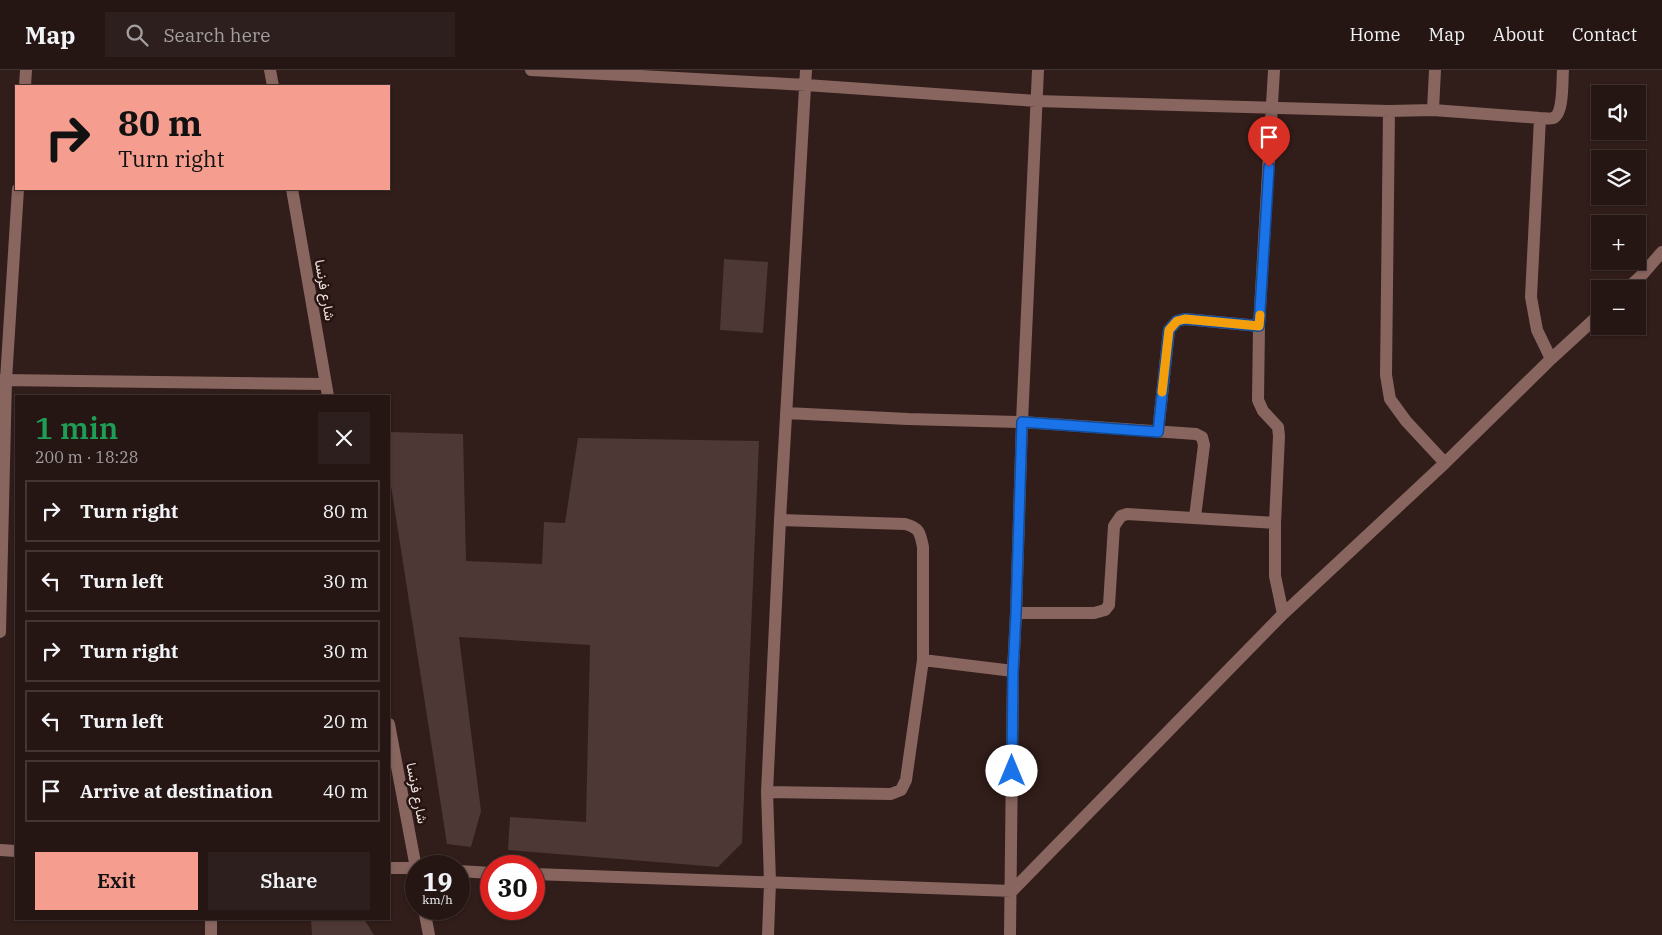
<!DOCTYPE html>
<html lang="en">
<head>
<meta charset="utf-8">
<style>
  body { margin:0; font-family:"IBM Plex Serif",Vazirmatn,serif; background:#2d1f1d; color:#f1f3f6; height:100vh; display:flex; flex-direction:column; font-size:19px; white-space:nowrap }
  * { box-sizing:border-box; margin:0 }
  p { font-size:16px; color:#a39fa0 }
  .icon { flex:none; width:28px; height:28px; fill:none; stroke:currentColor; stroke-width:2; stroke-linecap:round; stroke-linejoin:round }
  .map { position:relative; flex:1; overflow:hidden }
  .panel { position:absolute; left:15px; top:325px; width:375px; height:525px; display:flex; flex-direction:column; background:#251614; border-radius:0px; box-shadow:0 1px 4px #0004,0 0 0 1px #423534 }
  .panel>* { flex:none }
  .guide { position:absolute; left:15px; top:15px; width:375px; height:105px; border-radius:0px; box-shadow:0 1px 4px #0004,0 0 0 1px #423534; background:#f59d8e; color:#111; overflow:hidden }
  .tools { position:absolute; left:1591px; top:15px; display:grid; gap:10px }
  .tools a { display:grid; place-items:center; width:55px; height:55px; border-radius:0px; background:#251614; box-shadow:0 1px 4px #0004,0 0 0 1px #423534; font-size:25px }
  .speed { position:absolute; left:405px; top:785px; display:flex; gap:10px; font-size:25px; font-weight:700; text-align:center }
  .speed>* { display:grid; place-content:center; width:65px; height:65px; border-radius:50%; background:#251614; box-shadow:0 1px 4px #0004,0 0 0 1px #423534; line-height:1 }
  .speed small { font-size:12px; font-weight:400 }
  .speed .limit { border:8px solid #d22; background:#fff; color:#111 }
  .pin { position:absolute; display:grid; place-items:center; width:42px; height:42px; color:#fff; margin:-51px -21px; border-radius:50% 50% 50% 0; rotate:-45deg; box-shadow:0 0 5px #0007 }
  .pin .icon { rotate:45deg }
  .me { position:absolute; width:55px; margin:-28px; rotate:0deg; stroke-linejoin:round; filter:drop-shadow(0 0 4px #0008) }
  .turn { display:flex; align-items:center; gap:18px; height:105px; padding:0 20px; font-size:22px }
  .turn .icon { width:65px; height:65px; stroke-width:2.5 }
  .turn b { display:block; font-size:35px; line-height:42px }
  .round { display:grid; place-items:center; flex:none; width:52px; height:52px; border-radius:0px; background:#2d1f1d }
  .headline { display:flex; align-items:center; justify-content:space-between; height:85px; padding:0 20px }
  h1 { font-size:30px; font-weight:600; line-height:38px; color:#1e9e55 }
  .button { display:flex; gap:10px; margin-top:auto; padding:10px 20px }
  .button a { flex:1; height:58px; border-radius:0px; background:#f59d8e; color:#111; font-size:20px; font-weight:600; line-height:58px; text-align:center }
  .button a+a { background:#2d1f1d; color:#f1f3f6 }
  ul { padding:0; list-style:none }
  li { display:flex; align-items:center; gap:15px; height:62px; margin:0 10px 8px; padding:0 10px; border:2px solid #423534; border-radius:0px }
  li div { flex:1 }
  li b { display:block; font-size:19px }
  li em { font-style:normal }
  header { display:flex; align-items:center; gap:30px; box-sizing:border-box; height:70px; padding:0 25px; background:#251614; border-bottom:1px solid #423534 }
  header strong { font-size:24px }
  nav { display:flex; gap:28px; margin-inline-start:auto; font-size:18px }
  .search { width:350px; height:45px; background:#2d1f1d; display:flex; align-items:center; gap:12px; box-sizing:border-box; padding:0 18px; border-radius:0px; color:#a39fa0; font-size:19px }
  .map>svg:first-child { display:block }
  .building { fill:#4e3835 }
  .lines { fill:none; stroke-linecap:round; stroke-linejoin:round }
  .minor { stroke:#88655f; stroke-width:12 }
  .route-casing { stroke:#114b97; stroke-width:12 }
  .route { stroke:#1a73e8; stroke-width:9 }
  .slow { stroke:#f59e0b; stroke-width:9 }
  .labels { text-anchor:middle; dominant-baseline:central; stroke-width:5; stroke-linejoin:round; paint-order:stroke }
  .street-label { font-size:14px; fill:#eee0de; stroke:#261411 }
</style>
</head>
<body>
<header>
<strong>Map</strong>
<div class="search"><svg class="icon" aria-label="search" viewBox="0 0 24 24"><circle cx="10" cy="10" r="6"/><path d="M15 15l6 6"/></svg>Search here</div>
<nav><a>Home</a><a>Map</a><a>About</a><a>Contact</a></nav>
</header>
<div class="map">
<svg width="1662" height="865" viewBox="0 0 1662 865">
  <rect width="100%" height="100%" fill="#311d1a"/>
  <!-- building -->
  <path class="building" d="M724 189 768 192 763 263 720 260Z
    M389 362 463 364 466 491 542 494 544 452 565 453 578 368 759 371 742 773 718 797 508 780 510 747 586 752 590 575 459 567 481 741 471 777 447 774 389 403Z
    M311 849H364L374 865H312Z"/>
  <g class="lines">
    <!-- minor -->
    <path class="minor" d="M270 0 273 16
      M531 0 806 15 1036 31 1389 41 1433 40 1540 48C1544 48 1550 49 1553 48 1564 44 1562 10 1563 0
      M1274 0 1259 256 1258 330 1263 341 1278 357 1279 366 1275 453V506L1283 544
      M25 16 26 0
      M1433 40 1435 0
      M1389 41 1386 305 1390 329 1406 351 1445 393
      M1540 48 1531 227 1537 260 1551 289
      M292 119 328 326
      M1627 219 1641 206 1662 182
      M0 310 325 314
      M786 343 908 349 1022 352 1196 364 1202 367 1204 375 1195 447
      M1158 362 1169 260 1177 251 1185 249 1259 256
      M1016 543H1094L1105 540 1109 535 1114 456 1121 446 1127 444 1275 453
      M0 562 6 310 18 119
      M923 590 1013 601
      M389 654 416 798
      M767 722 891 724 901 720 906 710 923 590V477C920 463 920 458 905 454L780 450
      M0 780 16 781
      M389 798H416
      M459 801 491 803
      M534 804 1012 821 1283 544 1445 393 1551 289 1600 244
      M424 839 429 865
      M211 849V865
      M768 865 770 812 767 722 780 450 806 0
      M1010 865 1013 601 1016 543 1022 352 1038 0"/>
  </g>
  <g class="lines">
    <!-- route casing -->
    <g class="route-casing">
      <path id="route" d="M1012 701 1013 602 1016 543 1022 352 1158 362 1169 260 1177 251 1185 249 1259 256 1269 97"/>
    </g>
    <!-- route -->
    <use href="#route" class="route"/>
    <!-- slow -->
    <path class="slow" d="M1162 322 1169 260 1177 251 1185 249 1259 256 1260 245"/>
  </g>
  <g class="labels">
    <!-- street labels -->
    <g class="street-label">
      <text transform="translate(325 220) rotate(80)">شارع فرنسا</text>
      <text transform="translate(417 723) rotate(79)">شارع فرنسا</text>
    </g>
  </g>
</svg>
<div class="tools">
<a><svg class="icon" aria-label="sound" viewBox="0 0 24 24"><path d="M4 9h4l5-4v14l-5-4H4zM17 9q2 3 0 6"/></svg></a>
<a><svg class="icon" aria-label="layers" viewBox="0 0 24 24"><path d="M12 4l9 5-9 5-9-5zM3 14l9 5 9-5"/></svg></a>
<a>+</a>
<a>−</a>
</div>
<div class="speed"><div>19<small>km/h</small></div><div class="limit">30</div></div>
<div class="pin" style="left:1269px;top:97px;background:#d93025"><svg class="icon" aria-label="arrive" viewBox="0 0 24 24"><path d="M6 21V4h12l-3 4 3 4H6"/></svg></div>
<svg class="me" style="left:1012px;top:701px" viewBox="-20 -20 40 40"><circle r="19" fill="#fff"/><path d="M0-13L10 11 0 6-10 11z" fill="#1a73e8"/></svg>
<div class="guide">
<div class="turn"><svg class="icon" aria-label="right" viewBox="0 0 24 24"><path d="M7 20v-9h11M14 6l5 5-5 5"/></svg><div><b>80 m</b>Turn right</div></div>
</div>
<section class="panel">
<div class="headline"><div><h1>1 min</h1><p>200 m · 18:28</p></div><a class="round"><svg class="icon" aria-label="close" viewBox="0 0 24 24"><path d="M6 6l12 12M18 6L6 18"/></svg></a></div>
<ul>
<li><svg class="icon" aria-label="right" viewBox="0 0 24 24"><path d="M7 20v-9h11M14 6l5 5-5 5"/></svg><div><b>Turn right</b></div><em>80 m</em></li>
<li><svg class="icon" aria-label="left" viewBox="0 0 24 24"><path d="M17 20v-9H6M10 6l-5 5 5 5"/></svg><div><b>Turn left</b></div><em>30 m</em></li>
<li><svg class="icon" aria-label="right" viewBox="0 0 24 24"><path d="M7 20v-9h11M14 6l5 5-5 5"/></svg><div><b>Turn right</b></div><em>30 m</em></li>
<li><svg class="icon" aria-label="left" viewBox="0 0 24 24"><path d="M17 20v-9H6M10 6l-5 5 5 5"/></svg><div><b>Turn left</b></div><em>20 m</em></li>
<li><svg class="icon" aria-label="arrive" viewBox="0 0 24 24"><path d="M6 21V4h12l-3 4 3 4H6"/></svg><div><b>Arrive at destination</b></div><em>40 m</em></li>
</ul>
<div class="button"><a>Exit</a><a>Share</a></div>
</section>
</div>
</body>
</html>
